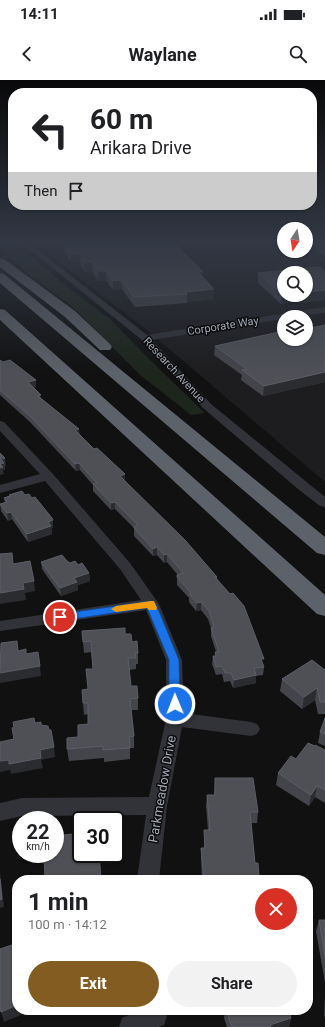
<!DOCTYPE html>
<html lang="en">
<head>
<meta charset="utf-8">
<style>
  body { margin:0; font-family:Roboto,sans-serif; background:#f2f2f2; color:#202124; height:100vh; display:flex; flex-direction:column; font-size:15px; white-space:nowrap }
  * { box-sizing:border-box; margin:0 }
  p { font-size:13px; color:#757577 }
  .icon { flex:none; width:22px; height:22px; fill:none; stroke:currentColor; stroke-width:2; stroke-linecap:round; stroke-linejoin:round }
  .map { position:relative; flex:1; overflow:hidden }
  .drawer { position:absolute; left:12px; top:795px; width:301px; height:140px; display:flex; flex-direction:column; background:#fff; border-radius:16px; box-shadow:0 1px 3px #0004 }
  .drawer>* { flex:none }
  .guide { position:absolute; left:8px; top:8px; width:309px; height:122px; border-radius:16px; box-shadow:0 1px 3px #0004; background:#fff; color:#202124; overflow:hidden }
  .needle { width:26px; rotate:192deg }
  .controls { position:absolute; left:277px; top:142px; display:grid; gap:8px }
  .controls a { display:grid; place-items:center; width:36px; height:36px; border-radius:50%; background:#fff; box-shadow:0 1px 3px #0004; font-size:20px }
  .speed { position:absolute; left:12px; top:731px; display:flex; gap:8px; font-size:20px; font-weight:700; text-align:center }
  .speed>* { display:grid; place-content:center; width:52px; height:52px; border-radius:50%; background:#fff; box-shadow:0 1px 3px #0004; line-height:1 }
  .speed small { font-size:10px; font-weight:400 }
  .speed .limit { border:2px solid #111; border-radius:6px; background:#fff; color:#111 }
  .pin { position:absolute; display:grid; place-items:center; width:34px; height:34px; color:#fff; margin:-17px; border:2px solid #fff; border-radius:50%; box-shadow:0 1px 4px #0007 }
  .me { position:absolute; width:44px; margin:-22px; rotate:359deg; stroke-linejoin:round; filter:drop-shadow(0 0 3px #0008) }
  .turn { display:flex; align-items:center; gap:14px; height:84px; padding:0 16px; font-size:18px }
  .turn .icon { width:52px; height:52px; stroke-width:2.5 }
  .turn b { display:block; font-size:28px; line-height:34px }
  .then { display:flex; align-items:center; height:38px; padding:0 16px; background:#0003; gap:8px; font-size:15px }
  .round { display:grid; place-items:center; flex:none; width:42px; height:42px; border-radius:21px; background:#f2f2f2 }
  .summary { display:flex; align-items:center; justify-content:space-between; height:68px; padding:0 16px }
  h1 { font-size:24px; font-weight:700; line-height:30px }
  .button { display:flex; gap:8px; margin-top:auto; padding:8px 16px }
  .button a { flex:1; height:46px; border-radius:24px; background:#835c21; color:#fff; font-size:16px; font-weight:700; line-height:46px; text-align:center }
  .button a+a { background:#f2f2f2; color:#202124 }
  .status { display:flex; justify-content:space-between; align-items:center; height:28px; padding:0 20px; background:#fff; direction:ltr }
  .status svg { height:11px; fill:currentColor }
  header { display:flex; justify-content:space-between; align-items:center; height:52px; padding:0 16px; background:#fff; font-size:18px; font-weight:700 }
  .map>svg:first-child { display:block }
  .built { fill:#1d1d1f; fill-rule:evenodd }
  .green { fill:#1d251d }
  .lines { fill:none; stroke-linecap:round; stroke-linejoin:round }
  .minor { fill:#323338; fill-rule:evenodd }
  .motorway { fill:#5d6169; fill-rule:evenodd }
  .wall { fill:#44454b; fill-rule:evenodd }
  .shaded-wall { fill:#2b2c2f }
  .building { fill:#4e5056; stroke:#5b5e65 }
  .route { fill:#1a73e8; stroke:#114b97 }
  .slow { fill:#f59e0b }
  .labels { text-anchor:middle; dominant-baseline:central; stroke-width:3; stroke-linejoin:round; paint-order:stroke }
  .far-street-label { font-size:11px; fill:#a1a8b4; stroke:#0c0c0d }
  .street-label { font-size:13px; fill:#a1a8b4; stroke:#0c0c0d }
</style>
</head>
<body>
<div class="status"><b>14:11</b><svg viewBox="0 0 49 12"><path d="M0 12V9h3v3zM5 12V6h3v6zM10 12V3h3v9zM15 12V0h3v12zM26 1h20v11H26zM47 4h2v5h-2z"/></svg></div>
<header><svg class="icon" aria-label="back" viewBox="0 0 24 24"><path d="M15 5l-7 7 7 7"/></svg>Waylane<svg class="icon" aria-label="search" viewBox="0 0 24 24"><circle cx="10" cy="10" r="6"/><path d="M15 15l6 6"/></svg></header>
<div class="map">
<svg width="325" height="947" viewBox="0 0 325 947">
  <rect width="100%" height="100%" fill="#111112"/>
  <!-- built -->
  <path class="built" d="M30 160H284V171H306V160H325V402L147 250ZM284 193H306V215H284ZM284 237H306V259H284Z"/>
  <!-- green -->
  <path class="green" d="M0 160H13L57 199 110 239 148 278 205 333 191 335 139 294 73 227 26 192 0 167Z"/>
  <g class="lines">
    <!-- minor -->
    <path class="minor" d="M18 160H25L147 255 325 227V233L284 237V239L152 260 211 324 325 417V427L320 426 298 409 203 328 142 260Z
      M0 341 4 342 52 393 130 483 159 524 182 580 184 633 251 642 257 644 260 649 257 654 251 656 182 647 167 726 159 800H137L146 735 22 736 0 741V723L22 718 149 717 166 639V580L146 530 0 551V541L141 520 120 489 45 401 0 413V405L40 394 0 351Z
      M140 930H165L167 936 164 945 159 947H119L122 938Z"/>
    <!-- motorway -->
    <path class="motorway" d="M0 178 4 179 75 231 110 264 112 267 110 270H100L65 237 0 187Z
      M0 193 4 194 325 457V475L317 473 0 203Z
      M0 229 5 230 325 515V536L317 534 0 240Z"/>
  </g>
  <!-- wall -->
  <path class="wall" d="M312 160H325V178L323 174H319Z
    M64 162 203 192 202 197 214 219 187 222V223L135 227 122 209 113 210 106 200 98 201 92 191 84 192 80 183H71L64 171Z
    M325 191V220L299 223 295 221 281 224 258 203V193ZM306 193V215H284Z
    M325 245V302L263 316 241 300 242 295 214 275 215 266 282 254Z
    M0 280 3 282 36 300V307H33L41 318 94 369 125 394V401L217 497V499L264 587 263 595 256 596V603L233 608 230 601 224 602 222 594 216 595 212 584 213 576H215V572H216L211 556V548L208 539 201 530 196 531 189 522V518L177 505V494L167 482 164 483 157 475 153 476 134 456V448L115 429 111 430 93 411V405L80 390 76 391 30 342 0 315Z
    M9 415H25L53 440V448H52V454L28 462 12 439 8 441 1 431 0 424 5 423 4 418 9 416Z
    M67 481 70 483 78 485 89 493 90 501 78 505V510L61 516 42 489 41 482Z
    M82 551 125 554 132 562 138 573V584H136V589L129 590 131 606 138 618V630H131L134 656V668H130V679L104 682V678L69 681 67 669 78 657 88 644V634L84 635 83 623 88 609 93 589 91 572 84 573Z
    M325 590V634H318L315 620 302 629 280 611 282 599Z
    M325 638V666L318 663 320 652Z
    M315 666 325 670V723L315 717 309 726 276 705 278 693 296 679Z
    M215 698 258 732 257 743H251L255 783 259 796 258 800H202L201 779V768H204V750H208L206 726 207 715H214Z
    M81 774H84V776L99 774 101 800H45Z
    M319 840H325V903L316 851Z
    M325 916V936L324 937Z
    M225 930H289L291 938 289 947H227L224 938Z"/>
  <!-- shaded-wall -->
  <path class="shaded-wall" d="M70 174H79L80 183H71Z
    M92 182V191L84 192V183Z
    M98 191H106V200L98 201Z
    M198 192H203L202 201Z
    M121 200 122 209 113 210V201Z
    M214 209V219L187 222V214L186 212Z
    M325 210V220L299 223V215H306V212Z
    M282 214H284V215H296L295 221 281 224Z
    M325 292V302L263 316 264 306Z
    M36 300V307L29 309 28 302Z
    M79 349 80 356 75 350Z
    M5 378 6 386H5V390H3L4 394 0 395V384L1 379Z
    M79 383 80 390 76 391 75 384Z
    M125 394V402L120 396Z
    M115 422V429L111 430V423Z
    M11 432 12 439 8 441 7 433Z
    M53 440V448H52V454L28 462 27 454 48 442Z
    M157 467V475L153 476V469Z
    M167 474V482L164 483V475Z
    M89 493 90 501 78 505V510L61 516 60 508 74 498Z
    M34 501 35 511 25 513 26 520 0 524V513L23 503Z
    M201 522V530L196 531 197 523Z
    M40 586 41 596 0 603V593Z
    M256 595V603L233 608 234 600Z
    M317 608 315 620 302 629 304 617Z
    M54 667 55 677 41 680 43 688 11 694 10 690 0 692V681L40 670Z
    M317 706 315 717 309 726 311 715Z
    M0 792 4 827 0 828Z
    M17 925V930H28V932L4 942 1 932Z
    M291 938 289 947H269L270 945Z"/>
  <!-- building -->
  <path class="building" d="M91 160H171L203 192H198L214 209 186 212 187 214 134 217 121 200 113 201 106 191H98L92 182 84 183 79 174H70L64 162Z
    M317 160H325V168L324 166H320Z
    M319 187 325 191V210L306 212V193H284V214H282L258 193Z
    M325 245V292L264 306 242 290 247 289 215 266 279 252 282 254H284V259H306V249Z
    M0 280 3 282 10 280 36 300 28 302 41 315 38 316 79 349 75 350 94 369 97 368 125 394 120 396 185 460 217 497H215L230 514 233 513 244 526 264 579H261L264 587 254 588 256 595 234 600 231 593H225L222 586 216 587 213 576H216L215 572H219L211 548 214 547 209 531 201 522 197 523 189 514 191 513 177 497V495L183 493 167 474 164 475 157 467 153 469 134 448V447L138 445 115 422 111 423 93 404 97 403 79 383 75 384 30 336 0 310Z
    M0 373 5 378 1 379 4 383 0 384 3 387 0 388Z
    M22 411 25 415 29 414 32 418 35 417 52 438 53 440 48 442 51 446 27 454 11 432 7 433 0 424 7 422 4 418 10 416 9 415Z
    M12 473 13 484 30 481 34 501 23 503 24 509 0 513V474Z
    M62 475 67 481 70 483 75 481 78 485 82 483 89 493 74 498 77 502 60 508 41 482Z
    M125 548V554H131L132 562 137 561 138 573H135L136 578H128L131 606H137L138 618 130 619 134 656 129 657 130 668 103 670V666L67 669V658L78 657V645L88 644V623H83L82 610 88 609 86 589H93L91 561 83 562 82 551Z
    M17 561 18 571 26 569V574L38 572 40 586 0 593 1 563Z
    M312 580 325 590V622H320L317 608 304 617 282 599Z
    M34 638 35 643 41 642V645L48 646 49 650H51L54 667 40 670 41 678 9 684V680L0 681V662L14 659 12 648 14 647 13 642Z
    M325 638V654L320 652Z
    M308 663 315 666V665L325 670V710L317 706 311 715 278 693 291 676 296 679Z
    M215 698H253L258 732H250L255 783H258L259 796H238V800H204L201 768H205L204 750H210L207 715H215Z
    M81 753V774H83V776L99 774 101 798 86 800H45L44 774H55V756Z
    M0 799 2 819 0 820Z
    M319 840H325V877Z
    M12 865 17 886V925L1 932 0 929V869Z
    M226 930H289L291 938 270 945 271 947H232Z"/>
  <!-- sky -->
  <linearGradient id="sky" x2="0" y2="1"><stop stop-color="#09090a"/><stop offset="0.55" stop-color="#323844"/><stop offset="1" stop-color="#323844" stop-opacity="0"/></linearGradient>
  <rect width="325" height="293" fill="url(#sky)"/>
  <!-- route -->
  <path class="route" d="M151 521 156 524 179 580 180 624 179 627H171L169 624V580L147 528 60 541 55 537 60 534Z"/>
  <!-- slow -->
  <path class="slow" d="M151 521H154L157 528 156 530H149L147 528 116 532 111 529 116 526Z"/>
  <g class="labels">
    <!-- far-street labels -->
    <g class="far-street-label">
      <text transform="translate(223 246) rotate(-9)">Corporate Way</text>
      <text transform="translate(174 290) rotate(47)">Research Avenue</text>
    </g>
    <!-- street labels -->
    <g class="street-label">
      <text transform="translate(162 709) rotate(-80)">Parkmeadow Drive</text>
    </g>
  </g>
</svg>
<div class="controls">
<a><svg class="needle" viewBox="-14 -14 28 28"><path d="M0-13l5 13h-10z" fill="#e53935"/><path d="M0 13l5-13h-10z" fill="#757577"/></svg></a>
<a><svg class="icon" aria-label="search" viewBox="0 0 24 24"><circle cx="10" cy="10" r="6"/><path d="M15 15l6 6"/></svg></a>
<a><svg class="icon" aria-label="layers" viewBox="0 0 24 24"><path d="M12 4l9 5-9 5-9-5zM3 14l9 5 9-5"/></svg></a>
</div>
<div class="speed"><div>22<small>km/h</small></div><div class="limit">30</div></div>
<div class="pin" style="left:60px;top:537px;background:#d93025"><svg class="icon" aria-label="arrive" viewBox="0 0 24 24"><path d="M6 21V4h12l-3 4 3 4H6"/></svg></div>
<svg class="me" style="left:175px;top:624px" viewBox="-20 -20 40 40"><circle r="17" fill="#1a73e8" stroke="#fff" stroke-width="3"/><path d="M0-11L8 9 0 5-8 9z" fill="#fff"/></svg>
<div class="guide">
<div class="turn"><svg class="icon" aria-label="left" viewBox="0 0 24 24"><path d="M17 20v-9H6M10 6l-5 5 5 5"/></svg><div><b>60 m</b>Arikara Drive</div></div>
<div class="then">Then<svg class="icon" aria-label="arrive" viewBox="0 0 24 24"><path d="M6 21V4h12l-3 4 3 4H6"/></svg></div>
</div>
<section class="drawer">
<div class="summary"><div><h1>1 min</h1><p>100 m · 14:12</p></div><a class="round" style="background:#d93025;color:#fff"><svg class="icon" aria-label="close" viewBox="0 0 24 24"><path d="M6 6l12 12M18 6L6 18"/></svg></a></div>
<div class="button"><a>Exit</a><a>Share</a></div>
</section>
</div>
</body>
</html>
